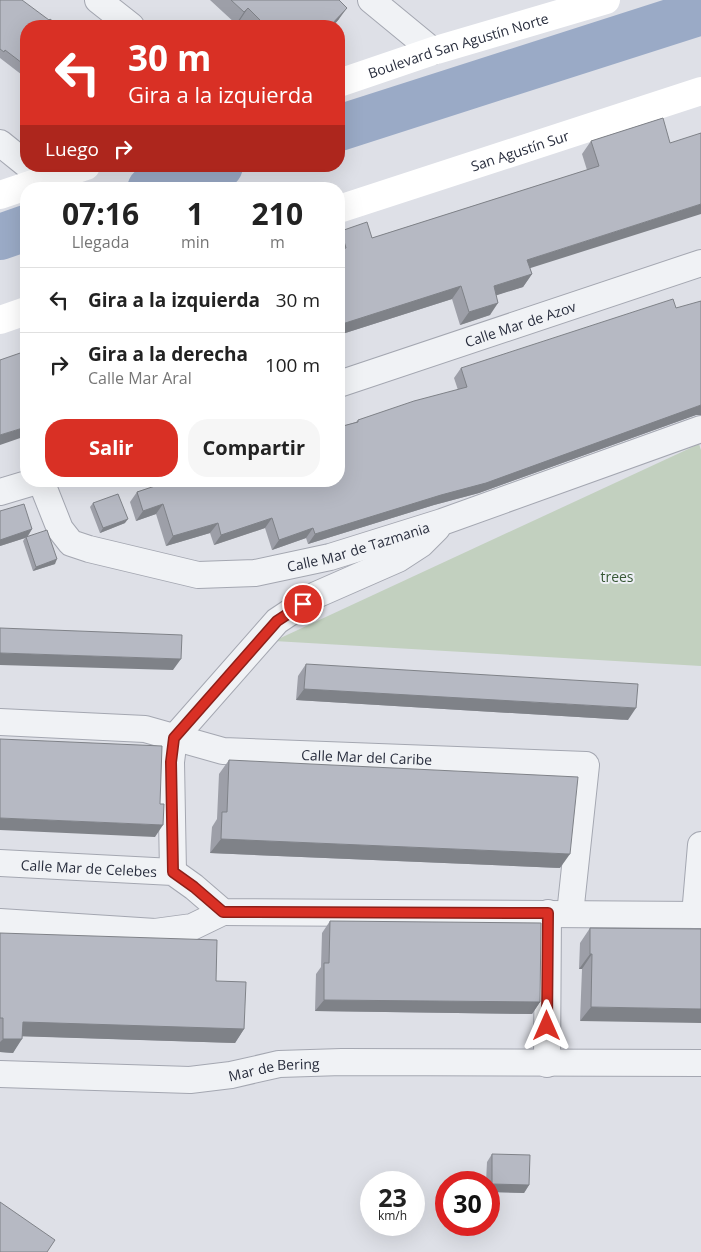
<!DOCTYPE html>
<html lang="es">
<head>
<meta charset="utf-8">
<style>
  body { margin:0; font-family:"Open Sans",sans-serif; background:#f6f6f6; color:#222; height:100vh; display:flex; flex-direction:column; font-size:19px; white-space:nowrap }
  * { box-sizing:border-box; margin:0 }
  p { font-size:16px; color:#767676 }
  .icon { flex:none; width:28px; height:28px; fill:none; stroke:currentColor; stroke-width:2; stroke-linecap:round; stroke-linejoin:round }
  .map { position:relative; flex:1; overflow:hidden }
  .side { position:absolute; left:20px; top:182px; width:325px; height:305px; display:flex; flex-direction:column; background:#fff; border-radius:20px; box-shadow:0 5px 20px #0002 }
  .side>* { flex:none }
  .hud { position:absolute; left:20px; top:20px; width:325px; height:152px; border-radius:20px; box-shadow:0 5px 20px #0002; background:#d93025; color:#fff; overflow:hidden }
  .speed { position:absolute; left:360px; top:1171px; display:flex; gap:10px; font-size:25px; font-weight:700; text-align:center }
  .speed>* { display:grid; place-content:center; width:65px; height:65px; border-radius:50%; background:#fff; box-shadow:0 5px 20px #0002; line-height:1 }
  .speed small { font-size:12px; font-weight:400 }
  .speed .limit { border:8px solid #d22; background:#fff; color:#111 }
  .pin { position:absolute; display:grid; place-items:center; width:42px; height:42px; color:#fff; margin:-21px; border:2px solid #fff; border-radius:50%; box-shadow:0 1px 5px #0007 }
  .me { position:absolute; width:55px; margin:-28px; rotate:0deg; stroke-linejoin:round; filter:drop-shadow(0 0 4px #0008) }
  .turn { display:flex; align-items:center; gap:18px; height:105px; padding:0 25px; font-size:22px }
  .turn .icon { width:65px; height:65px; stroke-width:2.5 }
  .turn b { display:block; font-size:35px; line-height:42px }
  .then { display:flex; align-items:center; height:48px; padding:0 25px; background:#0003; gap:10px; font-size:19px }
  .eta { display:flex; justify-content:space-evenly; align-items:center; height:85px; text-align:center }
  .eta b { font-size:30px; font-weight:700; line-height:35px }
  .button { display:flex; gap:10px; margin-top:auto; padding:10px 25px }
  .button a { flex:1; height:58px; border-radius:20px; background:#d93025; color:#fff; font-size:20px; font-weight:700; line-height:58px; text-align:center }
  .button a+a { background:#f6f6f6; color:#222 }
  ul { padding:0; list-style:none }
  li { display:flex; align-items:center; gap:15px; height:65px; padding:0 25px; border-top:1px solid #e0e0e0 }
  li div { flex:1 }
  li b { display:block; font-size:19px }
  li em { font-style:normal }
  .map>svg:first-child { display:block }
  .green { fill:#c2d0bf }
  .lines { fill:none; stroke-linecap:round; stroke-linejoin:round }
  .river { stroke:#9aaac6; stroke-width:46 }
  .minor-casing { stroke:#a4a7b1; stroke-width:28 }
  .minor { stroke:#f0f2f5; stroke-width:26 }
  .secondary { stroke:#fff; stroke-width:28 }
  .wall { fill:#9d9fa8 }
  .shaded-wall { fill:#7f8288 }
  .building { fill:#b6b9c3; stroke:#7f8288 }
  .route-casing { stroke:#8d1f18; stroke-width:12 }
  .route { stroke:#d93025; stroke-width:9 }
  .labels { text-anchor:middle; dominant-baseline:central; stroke-width:4; stroke-linejoin:round; paint-order:stroke }
  .street-label { font-size:14px; fill:#282d3d; stroke:#edeff5 }
  .park-label { font-size:14px; fill:#385836; stroke:#edeff5 }
</style>
</head>
<body>
<div class="map">
<svg width="701" height="1252" viewBox="0 0 701 1252">
  <rect width="100%" height="100%" fill="#dee0e7"/>
  <!-- green -->
  <path class="green" d="M699 444 701 450V666L274 641Z"/>
  <g class="lines">
    <!-- river -->
    <path class="river" d="M339 128 701 12
      M150 189 220 166
      M0 237 26 228"/>
    <!-- minor casing -->
    <g class="minor-casing">
      <g id="minor">
        <path d="M98 0 131 26"/>
        <path d="M371 0 433 51"/>
        <path d="M0 143 26 164"/>
        <path id="s1" d="M339 384 701 263"/>
        <path id="s2" d="M41 481 60 529 71 543 89 549 198 575 255 573 330 557 442 522 701 429"/>
        <path d="M0 492 37 481"/>
        <path id="s3" d="M0 722 145 729 223 751 586 765 570 914"/>
        <path id="s4" d="M0 863 173 872 194 887 223 912 701 915"/>
        <path d="M173 872 171 762 174 738 277 621 316 595 398 559 421 544 437 528"/>
        <path d="M695 915 701 845"/>
        <path d="M0 922 155 932 192 927 223 912"/>
        <path d="M547 1064 548 913"/>
        <path id="s5" d="M0 1074 190 1080 231 1075 279 1064 342 1062 701 1063"/>
      </g>
    </g>
    <!-- minor -->
    <use href="#minor" class="minor"/>
    <!-- secondary -->
    <g class="secondary">
      <path id="s6" d="M339 83 433 51 606 0"/>
      <path d="M0 195 86 166"/>
      <path id="s7" d="M339 209 701 91"/>
      <path d="M0 320 26 311"/>
    </g>
  </g>
  <!-- wall -->
  <path class="wall" d="M0 0 49 20 59 26H26V78L0 58Z
    M210 0H339V19L333 26H247L240 20 236 24Z
    M663 118 530 268 532 274 523 287 496 295 490 315 460 325 452 299 339 335V233L341 231 372 238 587 170 582 154 591 141Z
    M461 368 696 415 479 493 434 505 308 544 306 538 272 550 265 528 214 545 210 533 166 546 156 514 136 521 130 502 137 492 356 422 358 420 458 390 454 378Z
    M93 503 125 523 100 533 90 507Z
    M0 511 32 529 28 536 55 564 33 571 23 541 25 538 0 546Z
    M306 664 628 720 296 700 298 676Z
    M229 760 560 868 210 853 212 827 217 819 219 774Z
    M330 921 540 1002 532 1014 315 1011 316 974 321 967 322 933Z
    M590 928 701 929 580 1021 582 969H579L580 943Z
    M0 933 216 981 244 1029 235 1043 22 1036 13 1053 0 1052Z
    M492 1154 529 1185 524 1193 489 1192V1182H486L487 1162Z"/>
  <!-- shaded-wall -->
  <path class="shaded-wall" d="M248 8 240 20 236 24 244 12Z
    M347 8 339 19 333 26H330Z
    M701 204V214L518 272 527 260Z
    M532 274 523 287 485 299 494 286Z
    M461 286 452 299 339 335V325Z
    M498 303 490 315 460 325 469 312Z
    M701 405V415H696L479 493 434 505 308 544 315 534Z
    M26 427V436L0 445V435Z
    M163 504 156 514 136 521 143 511Z
    M272 518 265 528 214 545 221 535Z
    M128 519 125 523 100 533 103 528Z
    M218 523 210 533 166 546 173 536Z
    M313 528 306 538 272 550 279 540Z
    M32 529 27 537H26L25 538 0 546V540Z
    M57 559 55 564 33 571 36 567Z
    M0 653 181 659 173 670 0 665Z
    M304 689 636 708 628 720 296 700Z
    M0 818 163 825 155 837 0 830Z
    M221 839 570 854 560 868 210 853Z
    M590 954H592L582 969H579Z
    M324 1000 540 1002 532 1014 315 1011Z
    M591 1007 701 1009V1023L580 1021Z
    M23 1022 244 1029 235 1043 13 1036Z
    M3 1039H22L13 1053 0 1052V1042Z
    M492 1184 529 1185 524 1193 489 1192V1188Z"/>
  <!-- building -->
  <path class="building" d="M0 0H22L49 20 50 19 59 26H26V66L5 50 4 52 0 49Z
    M231 0H339L347 8 330 26H266L248 8 244 12Z
    M663 118 670 143 701 133V204L527 260 532 274 494 286 498 303 469 312 461 286 339 325V250L346 248 341 231 367 222 372 238 599 166 591 141Z
    M673 299 676 308 701 301V405L486 483 441 495 315 534 313 528 279 540 272 518 221 535 218 523 173 536 163 504 143 511 137 492 170 481H339V427L358 422V420L414 401 467 387 461 368Z
    M26 351V427L0 435V360Z
    M118 494 128 519 103 528 93 503Z
    M24 504 32 529 0 540V511Z
    M47 530 57 559 36 567 26 537Z
    M0 628 182 635 181 659 0 653Z
    M306 664 638 684 636 708 304 689Z
    M0 739 162 746 160 804H164L163 825 0 818Z
    M229 760 578 777 570 854 221 839 222 812H227Z
    M330 921 541 923 540 1002 324 1000V963H329Z
    M590 928 701 929V1009L591 1007 592 954H590Z
    M0 933 217 940 216 981 246 982 244 1029 23 1022 22 1039H3V1018H0Z
    M492 1154 530 1155 529 1185 492 1184Z
    M0 1202 55 1240 47 1252H0Z"/>
  <g class="lines">
    <!-- route casing -->
    <g class="route-casing">
      <path id="route" d="M303 604 277 621 174 738 171 762 173 872 194 887 223 912 548 913 547 1026"/>
    </g>
    <!-- route -->
    <use href="#route" class="route"/>
  </g>
  <g class="labels">
    <!-- street labels -->
    <g class="street-label">
      <text stroke="none"><textPath href="#s6" startOffset="125">Boulevard San Agustín Norte</textPath></text>
      <text stroke="none"><textPath href="#s7" startOffset="190">San Agustín Sur</textPath></text>
      <text stroke="none"><textPath href="#s1" startOffset="191">Calle Mar de Azov</textPath></text>
      <text stroke="none"><textPath href="#s2" startOffset="364">Calle Mar de Tazmania</textPath></text>
      <text stroke="none"><textPath href="#s3" startOffset="370">Calle Mar del Caribe</textPath></text>
      <text stroke="none"><textPath href="#s4" startOffset="89">Calle Mar de Celebes</textPath></text>
      <text stroke="none"><textPath href="#s5" startOffset="275">Mar de Bering</textPath></text>
    </g>
    <!-- park labels -->
    <g class="park-label">
      <text x="617" y="576">trees</text>
    </g>
  </g>
</svg>
<div class="speed"><div>23<small>km/h</small></div><div class="limit">30</div></div>
<div class="pin" style="left:303px;top:604px;background:#d93025"><svg class="icon" aria-label="arrive" viewBox="0 0 24 24"><path d="M6 21V4h12l-3 4 3 4H6"/></svg></div>
<svg class="me" style="left:547px;top:1026px" viewBox="-20 -20 40 40"><path d="M0-17L14 15 0 8-14 15z" fill="#d93025" stroke="#fff" stroke-width="4"/></svg>
<div class="hud">
<div class="turn"><svg class="icon" aria-label="left" viewBox="0 0 24 24"><path d="M17 20v-9H6M10 6l-5 5 5 5"/></svg><div><b>30 m</b>Gira a la izquierda</div></div>
<div class="then">Luego<svg class="icon" aria-label="right" viewBox="0 0 24 24"><path d="M7 20v-9h11M14 6l5 5-5 5"/></svg></div>
</div>
<section class="side">
<div class="eta">
<div><b>07:16</b><p>Llegada</p></div>
<div><b>1</b><p>min</p></div>
<div><b>210</b><p>m</p></div>
</div>
<ul>
<li><svg class="icon" aria-label="left" viewBox="0 0 24 24"><path d="M17 20v-9H6M10 6l-5 5 5 5"/></svg><div><b>Gira a la izquierda</b></div><em>30 m</em></li>
<li><svg class="icon" aria-label="right" viewBox="0 0 24 24"><path d="M7 20v-9h11M14 6l5 5-5 5"/></svg><div><b>Gira a la derecha</b><p>Calle Mar Aral</p></div><em>100 m</em></li>
</ul>
<div class="button"><a>Salir</a><a>Compartir</a></div>
</section>
</div>
</body>
</html>
